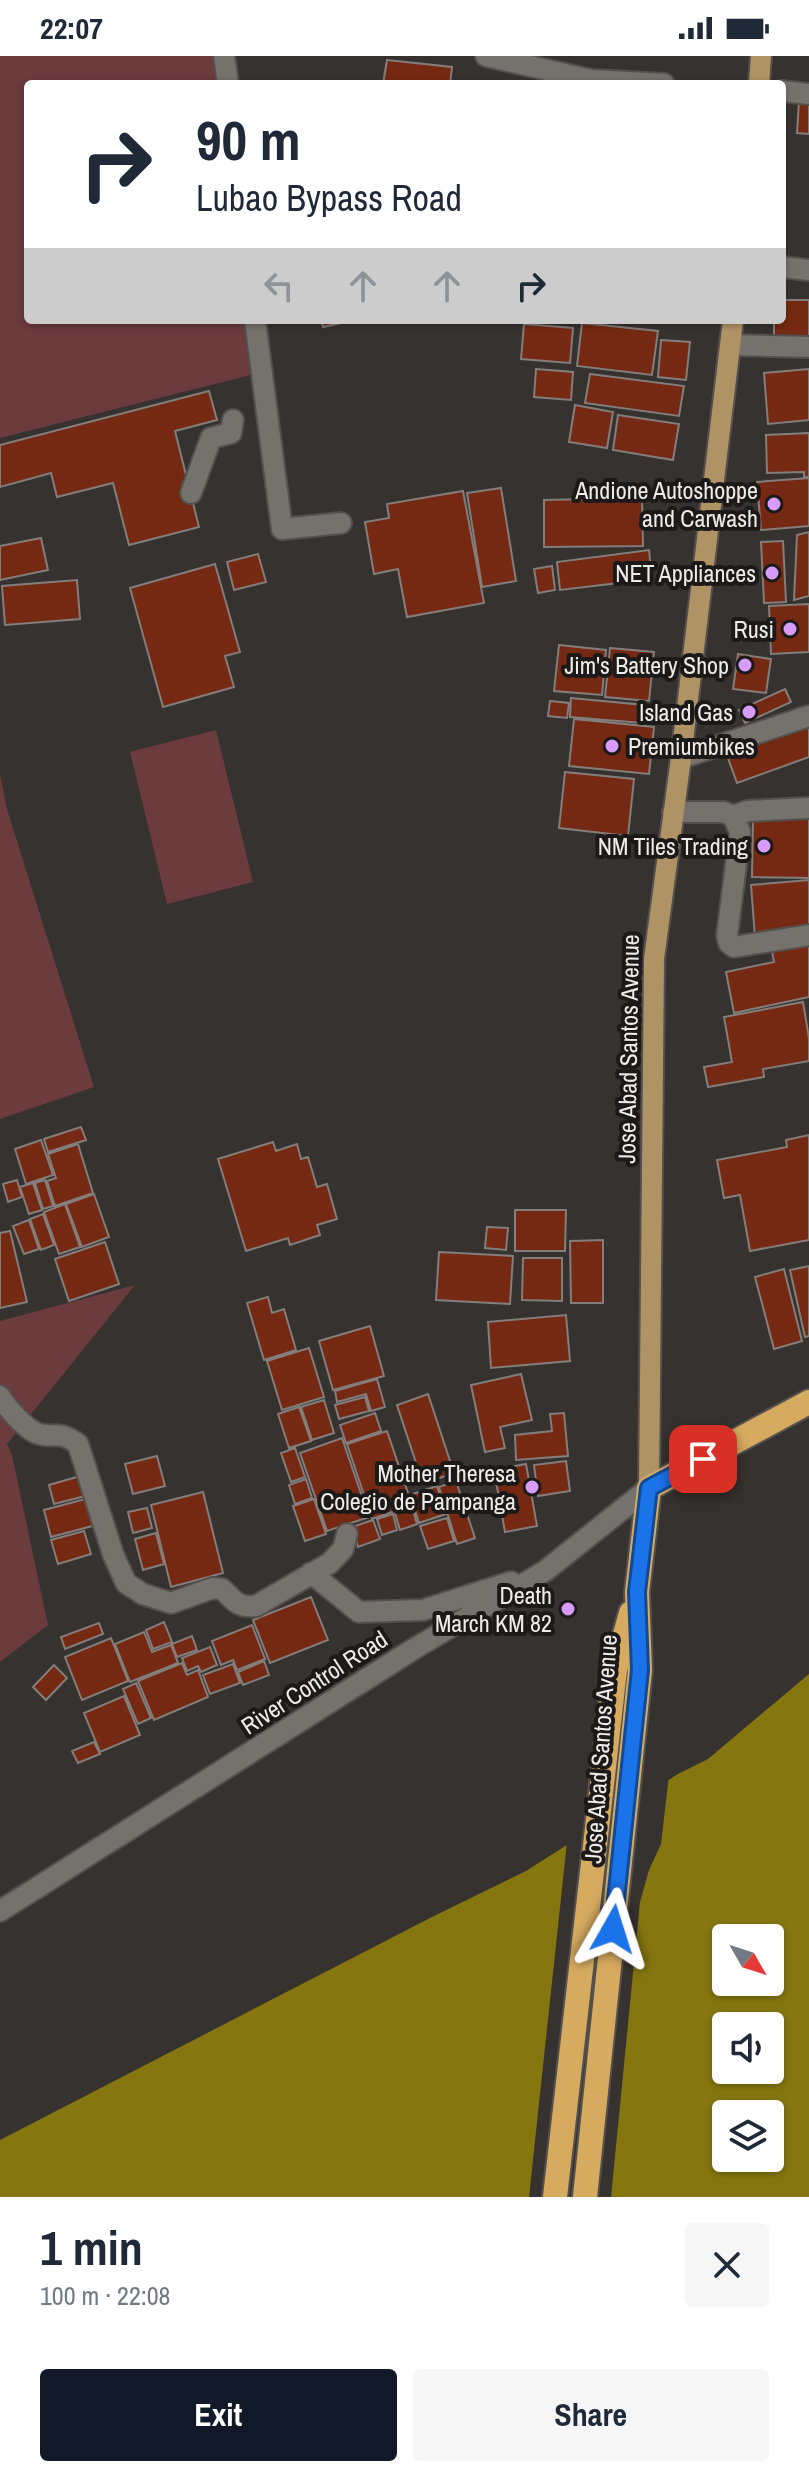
<!DOCTYPE html>
<html lang="en">
<head>
<meta charset="utf-8">
<style>
  body { margin:0; font-family:"Archivo Narrow",sans-serif; background:#f6f6f7; color:#1f2937; height:100vh; display:flex; flex-direction:column; font-size:30px; white-space:nowrap }
  * { box-sizing:border-box; margin:0 }
  p { font-size:26px; color:#747a83 }
  .icon { flex:none; width:44px; height:44px; fill:none; stroke:currentColor; stroke-width:2; stroke-linecap:round; stroke-linejoin:round }
  .map { position:relative; height:2141px; overflow:hidden }
  .side { display:flex; flex-direction:column; background:#fff; flex:1 }
  .side>* { flex:none }
  .guide { position:absolute; left:24px; top:24px; width:762px; height:244px; border-radius:8px; box-shadow:0 2px 6px #0004; background:#fff; color:#1f2937; overflow:hidden }
  .needle { width:52px; rotate:129deg }
  .buttons { position:absolute; left:712px; top:1868px; display:grid; gap:16px }
  .buttons a { display:grid; place-items:center; width:72px; height:72px; border-radius:8px; background:#fff; box-shadow:0 2px 6px #0004; font-size:40px }
  .pin { position:absolute; display:grid; place-items:center; width:68px; height:68px; color:#fff; margin:-34px; border-radius:16px; box-shadow:0 4px 12px #0006 }
  .me { position:absolute; width:88px; margin:-44px; rotate:6deg; stroke-linejoin:round; filter:drop-shadow(0 0 6px #0008) }
  .turn { display:flex; align-items:center; gap:28px; height:168px; padding:0 40px; font-size:36px }
  .turn .icon { width:104px; height:104px; stroke-width:2.5 }
  .turn b { display:block; font-size:56px; line-height:68px }
  .lanes { display:flex; align-items:center; height:76px; padding:0 40px; background:#0003; justify-content:center; gap:40px; direction:ltr }
  .lanes .off { opacity:.35 }
  .round { display:grid; place-items:center; flex:none; width:84px; height:84px; border-radius:8px; background:#f6f6f7 }
  .head { display:flex; align-items:center; justify-content:space-between; height:136px; padding:0 40px }
  h1 { font-size:48px; font-weight:800; line-height:60px }
  .action { display:flex; gap:16px; margin-top:auto; padding:16px 40px }
  .action a { flex:1; height:92px; border-radius:8px; background:#111827; color:#fff; font-size:32px; font-weight:800; line-height:92px; text-align:center }
  .action a+a { background:#f6f6f7; color:#1f2937 }
  .status { display:flex; justify-content:space-between; align-items:center; height:56px; padding:0 40px; background:#fff; direction:ltr }
  .status svg { height:22px; fill:currentColor }
  .map>svg:first-child { display:block }
  .green { fill:#6b3b3e }
  .water { fill:#85760f; fill-rule:evenodd }
  .pier { fill:#36322f }
  .building { fill:#752912; stroke:#837d7b; stroke-width:2 }
  .lines { fill:none; stroke-linecap:round; stroke-linejoin:round }
  .minor-casing { stroke:#54504e; stroke-width:24 }
  .major-casing { stroke:#54504e; stroke-width:24 }
  .highway-casing { stroke:#54504e; stroke-width:28 }
  .minor { stroke:#75716d; stroke-width:20 }
  .major { stroke:#af9365; stroke-width:20 }
  .highway { stroke:#d6aa5f; stroke-width:24 }
  .route-casing { stroke:#114b97; stroke-width:20 }
  .route { stroke:#1a73e8; stroke-width:14 }
  .poi-dot { fill:#d79bf9; stroke:#1c1a19; stroke-width:3 }
  .labels { text-anchor:middle; dominant-baseline:central; stroke-width:8; stroke-linejoin:round; paint-order:stroke }
  .poi-label { font-size:24px; fill:#eeebe9; stroke:#1c1a19; text-anchor:end }
  .street-label { font-size:24px; fill:#eeebe9; stroke:#1c1a19 }
</style>
</head>
<body>
<div class="status"><b>22:07</b><svg viewBox="0 0 49 12"><path d="M0 12V9h3v3zM5 12V6h3v6zM10 12V3h3v9zM15 12V0h3v12zM26 1h20v11H26zM47 4h2v5h-2z"/></svg></div>
<div class="map">
<svg width="809" height="2141" viewBox="0 0 809 2141">
  <rect width="100%" height="100%" fill="#36322f"/>
  <!-- green -->
  <path class="green" d="M0 0H215L218 28H28V264H247L254 318 0 382Z
    M216 674 253 826 167 848 130 696Z
    M0 718 7 753 94 1031 0 1063Z
    M135 1229 7 1388 12 1399 48 1569 0 1606V1265Z"/>
  <!-- water -->
  <path class="water" d="M809 1618V2141H0V2084L430 1862 526 1815 678 1718 708 1703ZM726 1882H770V1926H726ZM726 1970H770V2014H726ZM726 2058H770V2102H726Z"/>
  <!-- pier -->
  <path class="pier" d="M669 1719 661 1788 649 1814 640 1846 611 2141H529L567 1786Z"/>
  <!-- building -->
  <path class="building" d="M387 4 452 11 450 28H383Z
    M799 45H809V78L797 77Z
    M782 244H809V280L774 281V264H782Z
    M321 264H355L323 271Z
    M582 267 658 275 652 319 577 310Z
    M524 268 573 272 570 307 521 303Z
    M661 284 690 286 686 324 658 321Z
    M536 313 573 316 571 344 534 341Z
    M809 313V364L768 368 764 317Z
    M590 318 684 330 679 360 585 347Z
    M209 335 217 364 175 375 199 471 129 489 113 427 57 441 51 417 0 431V389Z
    M575 349 613 356 607 392 569 386Z
    M618 359 679 368 673 404 613 394Z
    M809 377V421H804V416L767 417 766 379Z
    M809 422V470L761 474 757 426Z
    M501 432 516 525 482 531 467 437Z
    M463 435 484 547 407 561 398 513 374 518 365 466 389 462 387 448Z
    M642 442 643 490 544 491V444Z
    M809 476V540L794 544 797 479Z
    M41 482 48 514 0 524V490Z
    M783 485 786 546 764 547 761 486Z
    M649 494 652 523 560 534 557 506Z
    M258 498 266 526 234 534 227 506Z
    M215 508 240 596 225 600 234 631 163 651 130 532Z
    M552 510 555 534 538 537 534 513Z
    M77 524 80 563 5 569 2 530Z
    M809 548V596L771 598 769 550Z
    M559 589 606 594 602 639 554 635Z
    M610 592 654 596 649 645 605 641Z
    M738 598 771 603 766 637 733 633Z
    M785 633 791 646 745 667 739 654Z
    M571 642 644 649 642 667 570 661Z
    M550 645 569 647 567 662 548 660Z
    M574 663 654 671 649 718 569 710Z
    M809 663V701L737 727 725 694Z
    M565 716 634 723 628 780 559 772Z
    M753 762 809 763V822L752 821Z
    M809 824V877L755 881 751 829Z
    M809 882V941L734 957 726 916 774 906 771 890Z
    M803 946 809 982V1005L763 1013 764 1021 708 1031 704 1011 732 1006 724 961Z
    M81 1071 86 1084 48 1096 44 1083Z
    M809 1079V1184L750 1195 740 1139 724 1142 717 1104 787 1091 786 1084Z
    M41 1084 53 1119 26 1128 15 1093Z
    M273 1086 276 1095 297 1088 301 1103 308 1101 317 1131 327 1128 337 1163 317 1169 320 1179 290 1189 288 1182 246 1195 218 1103Z
    M78 1088 93 1137 55 1150 47 1125 56 1122 48 1098Z
    M17 1124 22 1141 8 1146 3 1128Z
    M45 1124 53 1150 43 1153 35 1127Z
    M33 1127 42 1154 29 1158 20 1131Z
    M94 1138 109 1181 82 1191 66 1148Z
    M65 1148 80 1191 59 1198 44 1156Z
    M515 1154H566L565 1195H515Z
    M43 1158 54 1189 41 1194 30 1163Z
    M29 1164 39 1193 24 1198 13 1170Z
    M487 1171 508 1172 506 1194 485 1192Z
    M10 1175 27 1246 0 1252V1177Z
    M603 1184V1247H571L570 1185Z
    M105 1186 119 1228 69 1245 55 1203Z
    M439 1196 513 1200 510 1248 436 1244Z
    M523 1202H562V1245L522 1244Z
    M809 1210V1280L805 1281 790 1214Z
    M784 1213 802 1285 774 1293 755 1221Z
    M268 1241 272 1257 284 1253 296 1294 264 1304 247 1247Z
    M566 1259 570 1305 491 1312 488 1266Z
    M370 1270 384 1320 333 1334 319 1285Z
    M309 1292 324 1341 282 1354 267 1305Z
    M521 1318 532 1364 500 1371 505 1392 485 1396 471 1329Z
    M377 1323 385 1351 371 1355 366 1338 337 1346 335 1335Z
    M428 1338 454 1417 423 1428 397 1349Z
    M365 1341 369 1355 339 1363 335 1349Z
    M324 1344 334 1377 312 1384 301 1351Z
    M299 1351 311 1385 289 1392 278 1358Z
    M375 1357 381 1375 346 1387 340 1369Z
    M564 1357 568 1400 516 1404 515 1379 552 1375 550 1358Z
    M387 1375 412 1449 372 1463 347 1388Z
    M342 1382 369 1461 327 1475 300 1397Z
    M295 1392 305 1421 291 1426 281 1397Z
    M157 1400 165 1430 133 1438 125 1408Z
    M566 1405 570 1435 538 1440 534 1409Z
    M526 1408 537 1470 505 1476 494 1414Z
    M80 1420 85 1440 54 1448 49 1429Z
    M306 1423 312 1442 295 1448 289 1429Z
    M456 1425 475 1482 457 1488 439 1431Z
    M437 1430 446 1458 419 1467 410 1439Z
    M203 1436 223 1517 171 1531 151 1449Z
    M89 1442 96 1469 51 1481 44 1454Z
    M314 1443 326 1478 305 1485 293 1450Z
    M412 1451 417 1468 400 1474 395 1457Z
    M147 1452 152 1472 133 1477 128 1456Z
    M393 1458 397 1474 382 1479 377 1463Z
    M447 1462 454 1485 428 1493 420 1470Z
    M373 1464 380 1483 358 1491 352 1471Z
    M84 1475 91 1498 58 1508 51 1484Z
    M156 1477 164 1508 143 1514 135 1483Z
    M311 1541 328 1584 270 1607 253 1564Z
    M164 1566 172 1586 153 1593 146 1574Z
    M99 1567 103 1578 65 1593 61 1581Z
    M252 1569 265 1603 237 1614 233 1604 221 1609 212 1585Z
    M144 1576 152 1596 171 1589 178 1607 130 1626 115 1588Z
    M192 1580 197 1594 177 1601 172 1588Z
    M111 1582 128 1625 82 1644 65 1601Z
    M210 1591 217 1609 201 1616 198 1610 187 1615 182 1602Z
    M264 1605 269 1619 243 1629 238 1616Z
    M182 1607 187 1619 198 1614 208 1641 154 1664 138 1625Z
    M233 1608 240 1627 210 1638 203 1619Z
    M54 1609 67 1622 46 1644 33 1631Z
    M136 1627 151 1662 138 1668 123 1633Z
    M124 1640 140 1679 100 1696 84 1657Z
    M94 1686 100 1698 78 1707 72 1695Z"/>
  <g class="lines">
    <!-- minor casing -->
    <g class="minor-casing">
      <path id="minor" d="M224 0 228 28
        M486 0 591 24 664 28
        M782 35 809 38
        M782 211 809 214
        M255 264 282 473 341 467
        M731 289 809 291
        M191 437 211 382 231 377 233 364
        M681 702 809 660
        M673 756H724L733 760 740 776 727 880 729 887 734 891 809 879
        M733 760 748 755 809 752
        M0 1340C6 1351 25 1372 36 1377 53 1384 56 1372 78 1388L113 1498 126 1527 143 1538 171 1547 213 1532 222 1533C234 1544 237 1552 256 1550L330 1507 343 1493 347 1478
        M311 1517 359 1556 423 1554 511 1526
        M0 1855 417 1591 545 1515 649 1432"/>
    </g>
    <!-- major casing -->
    <g class="major-casing">
      <path id="major" d="M759 28 761 0
        M649 1432 654 903 681 702 733 264"/>
    </g>
    <!-- highway casing -->
    <g class="highway-casing">
      <path id="highway" d="M555 2141 615 1614 631 1557
        M585 2141 640 1614 637 1536 649 1432 809 1346"/>
    </g>
    <!-- minor -->
    <use href="#minor" class="minor"/>
    <!-- major -->
    <use href="#major" class="major"/>
    <!-- highway -->
    <use href="#highway" class="highway"/>
  </g>
  <g class="lines">
    <!-- route casing -->
    <g class="route-casing">
      <path id="route" d="M613 1873 640 1614 637 1536 649 1432 703 1403"/>
    </g>
    <!-- route -->
    <use href="#route" class="route"/>
  </g>
  <!-- markers -->
  <g class="poi-dot">
    <circle cx="774" cy="448" r="8"/>
    <circle cx="772" cy="517" r="8"/>
    <circle cx="790" cy="573" r="8"/>
    <circle cx="745" cy="609" r="8"/>
    <circle cx="749" cy="656" r="8"/>
    <circle cx="612" cy="690" r="8"/>
    <circle cx="764" cy="790" r="8"/>
    <circle cx="532" cy="1431" r="8"/>
    <circle cx="568" cy="1553" r="8"/>
  </g>
  <g class="labels">
    <!-- poi labels -->
    <g class="poi-label">
      <text x="758" y="434">Andione Autoshoppe<tspan x="758" dy="28">and Carwash</tspan></text>
      <text x="756" y="517">NET Appliances</text>
      <text x="774" y="573">Rusi</text>
      <text x="729" y="609">Jim's Battery Shop</text>
      <text x="733" y="656">Island Gas</text>
      <text x="628" y="690" text-anchor="start">Premiumbikes</text>
      <text x="748" y="790">NM Tiles Trading</text>
      <text x="516" y="1417">Mother Theresa<tspan x="516" dy="28">Colegio de Pampanga</tspan></text>
      <text x="552" y="1539">Death<tspan x="552" dy="28">March KM 82</tspan></text>
    </g>
    <!-- street labels -->
    <g class="street-label">
      <text transform="translate(628 993) rotate(-89)">Jose Abad Santos Avenue</text>
      <text transform="translate(314 1626) rotate(-33)">River Control Road</text>
      <text transform="translate(600 1693) rotate(-86)">Jose Abad Santos Avenue</text>
    </g>
  </g>
</svg>
<div class="buttons">
<a><svg class="needle" viewBox="-14 -14 28 28"><path d="M0-13l5 13h-10z" fill="#e53935"/><path d="M0 13l5-13h-10z" fill="#747a83"/></svg></a>
<a><svg class="icon" aria-label="sound" viewBox="0 0 24 24"><path d="M4 9h4l5-4v14l-5-4H4zM17 9q2 3 0 6"/></svg></a>
<a><svg class="icon" aria-label="layers" viewBox="0 0 24 24"><path d="M12 4l9 5-9 5-9-5zM3 14l9 5 9-5"/></svg></a>
</div>
<div class="pin" style="left:703px;top:1403px;background:#d93025"><svg class="icon" aria-label="arrive" viewBox="0 0 24 24"><path d="M6 21V4h12l-3 4 3 4H6"/></svg></div>
<svg class="me" style="left:613px;top:1873px" viewBox="-20 -20 40 40"><path d="M0-17L14 15 0 8-14 15z" fill="#1a73e8" stroke="#fff" stroke-width="4"/></svg>
<div class="guide">
<div class="turn"><svg class="icon" aria-label="right" viewBox="0 0 24 24"><path d="M7 20v-9h11M14 6l5 5-5 5"/></svg><div><b>90 m</b>Lubao Bypass Road</div></div>
<div class="lanes"><svg class="icon off" aria-label="left" viewBox="0 0 24 24"><path d="M17 20v-9H6M10 6l-5 5 5 5"/></svg><svg class="icon off" aria-label="ahead" viewBox="0 0 24 24"><path d="M12 20V5M6 11l6-6 6 6"/></svg><svg class="icon off" aria-label="ahead" viewBox="0 0 24 24"><path d="M12 20V5M6 11l6-6 6 6"/></svg><svg class="icon" aria-label="right" viewBox="0 0 24 24"><path d="M7 20v-9h11M14 6l5 5-5 5"/></svg></div>
</div>
</div>
<section class="side">
<div class="head"><div><h1>1 min</h1><p>100 m · 22:08</p></div><a class="round"><svg class="icon" aria-label="close" viewBox="0 0 24 24"><path d="M6 6l12 12M18 6L6 18"/></svg></a></div>
<div class="action"><a>Exit</a><a>Share</a></div>
</section>
</body>
</html>
